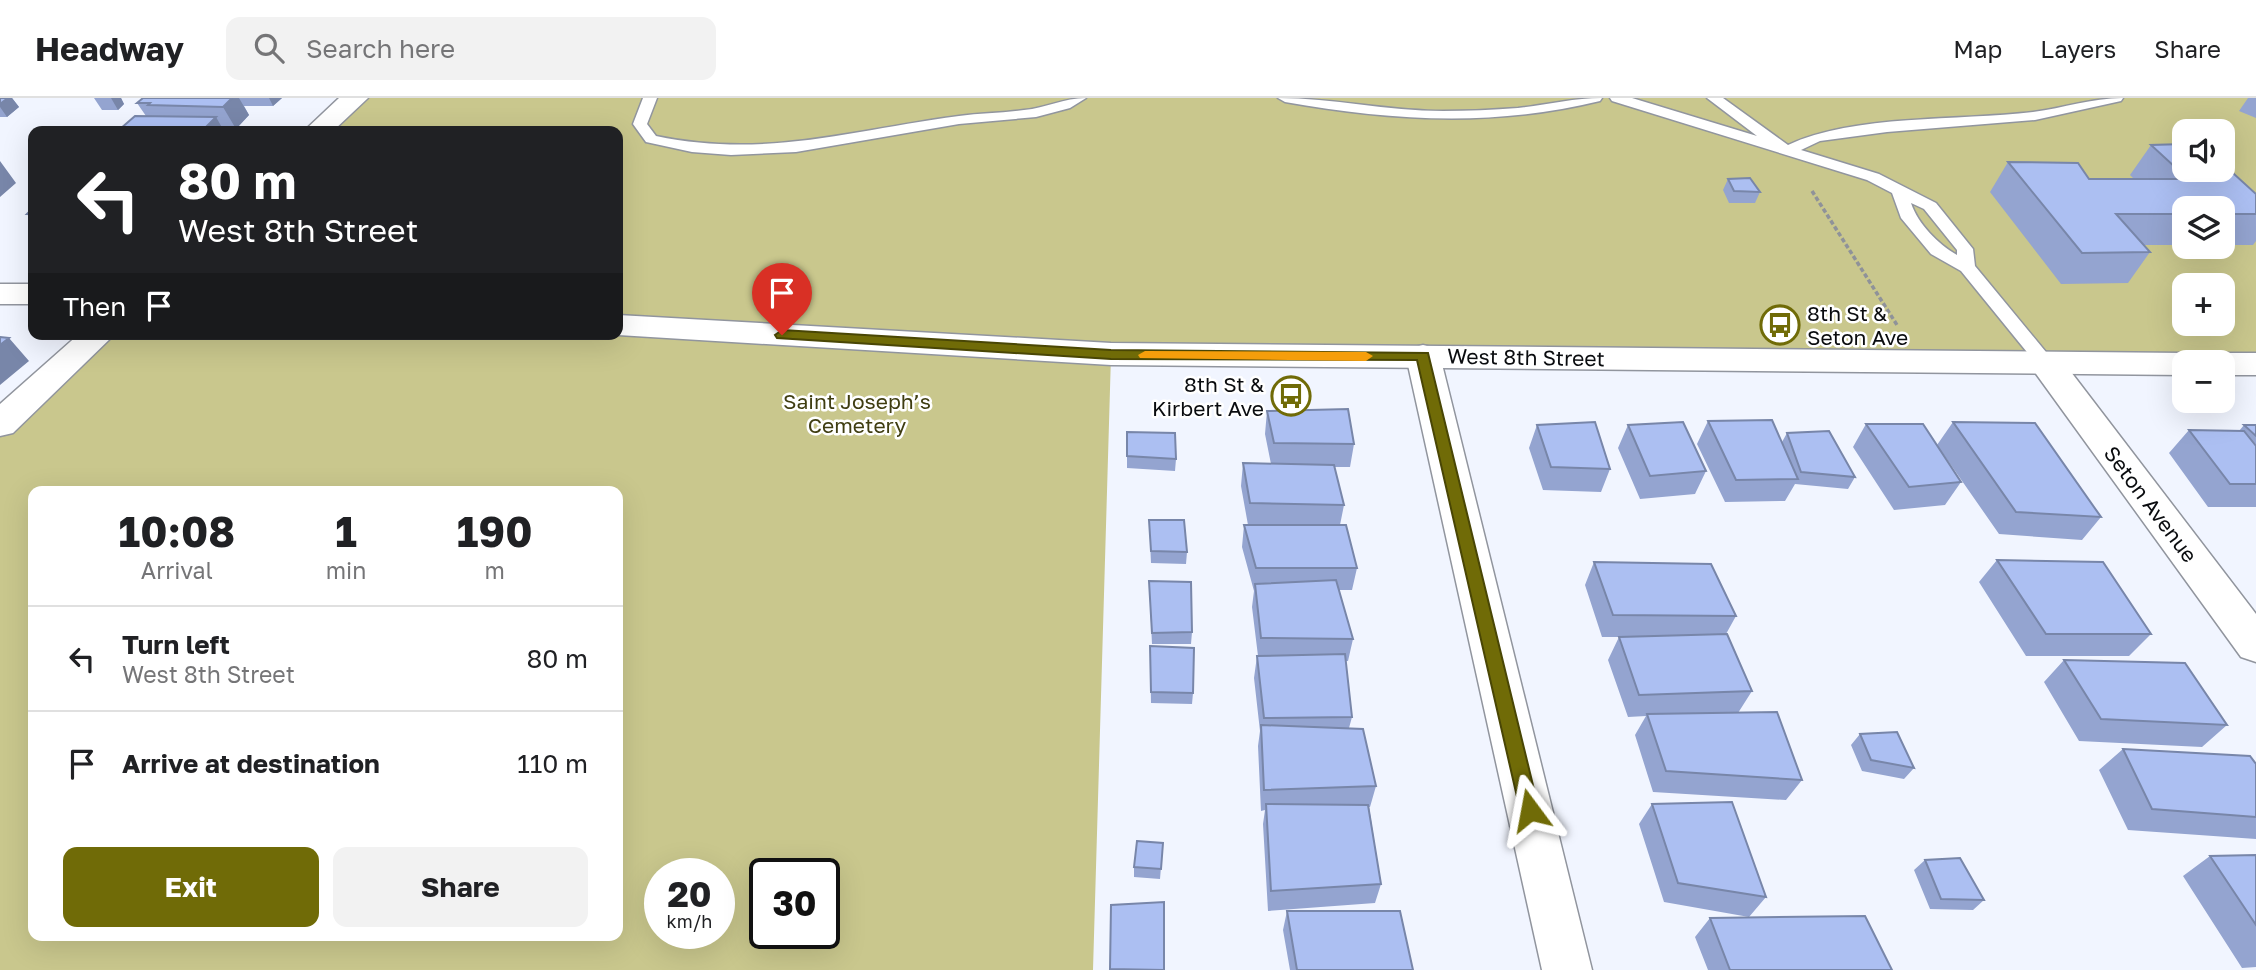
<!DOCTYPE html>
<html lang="en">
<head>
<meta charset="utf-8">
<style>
  body { margin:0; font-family:"Golos Text",sans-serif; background:#f2f2f2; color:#202124; height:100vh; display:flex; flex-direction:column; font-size:26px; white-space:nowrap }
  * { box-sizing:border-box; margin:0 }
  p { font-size:23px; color:#757577 }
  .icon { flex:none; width:38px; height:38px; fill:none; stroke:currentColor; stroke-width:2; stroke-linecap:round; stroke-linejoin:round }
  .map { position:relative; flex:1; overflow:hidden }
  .details { position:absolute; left:28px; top:388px; width:595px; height:455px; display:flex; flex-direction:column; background:#fff; border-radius:14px; box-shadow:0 7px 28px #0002 }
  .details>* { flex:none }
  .hud { position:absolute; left:28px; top:28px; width:595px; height:214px; border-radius:14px; box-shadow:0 7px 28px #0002; background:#202124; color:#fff; overflow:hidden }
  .tools { position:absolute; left:2172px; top:21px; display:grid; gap:14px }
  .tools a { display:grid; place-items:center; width:63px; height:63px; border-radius:14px; background:#fff; box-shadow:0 7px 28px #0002; font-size:35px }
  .speed { position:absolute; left:644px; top:760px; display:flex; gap:14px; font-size:35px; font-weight:700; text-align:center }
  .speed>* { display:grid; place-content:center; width:91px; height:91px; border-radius:50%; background:#fff; box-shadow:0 7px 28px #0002; line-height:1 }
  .speed small { font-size:18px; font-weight:400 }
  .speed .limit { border:4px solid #111; border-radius:10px; background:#fff; color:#111 }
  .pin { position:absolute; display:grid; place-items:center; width:60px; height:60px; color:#fff; margin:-72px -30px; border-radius:50% 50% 50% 0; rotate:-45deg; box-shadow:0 0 7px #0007 }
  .pin .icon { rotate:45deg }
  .me { position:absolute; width:77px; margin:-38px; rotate:347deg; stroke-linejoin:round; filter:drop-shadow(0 0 5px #0008) }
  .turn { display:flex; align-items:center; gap:24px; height:147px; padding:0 35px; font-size:32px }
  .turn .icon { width:91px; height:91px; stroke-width:2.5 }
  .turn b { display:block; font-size:49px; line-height:60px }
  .then { display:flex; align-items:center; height:66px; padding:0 35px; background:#0003; gap:14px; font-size:26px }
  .eta { display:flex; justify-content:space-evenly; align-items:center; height:119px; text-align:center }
  .eta b { font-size:42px; font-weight:700; line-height:49px }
  .action { display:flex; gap:14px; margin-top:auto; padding:14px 35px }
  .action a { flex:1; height:80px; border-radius:14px; background:#706b07; color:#fff; font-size:28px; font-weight:700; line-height:80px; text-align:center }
  .action a+a { background:#f2f2f2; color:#202124 }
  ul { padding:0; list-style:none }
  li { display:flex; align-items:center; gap:21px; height:105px; padding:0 35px; border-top:2px solid #e0e0e0 }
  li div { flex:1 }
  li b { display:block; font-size:26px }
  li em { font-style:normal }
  header { display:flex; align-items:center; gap:42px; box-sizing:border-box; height:98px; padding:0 35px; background:#fff; border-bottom:2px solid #e0e0e0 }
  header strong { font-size:33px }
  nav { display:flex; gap:38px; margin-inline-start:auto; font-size:24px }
  .search { width:490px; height:63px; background:#f2f2f2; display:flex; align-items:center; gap:18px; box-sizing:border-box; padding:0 24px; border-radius:14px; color:#757577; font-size:26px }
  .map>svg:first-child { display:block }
  .green { fill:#c9c78d; fill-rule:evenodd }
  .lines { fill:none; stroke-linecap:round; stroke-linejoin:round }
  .lane-casing { stroke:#91959e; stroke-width:3 }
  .street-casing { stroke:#91959e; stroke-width:3 }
  .secondary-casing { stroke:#91959e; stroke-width:3 }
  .path { stroke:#8f9299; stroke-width:3.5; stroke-dasharray:4.5 2.5; stroke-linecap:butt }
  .lane { fill:#fff; fill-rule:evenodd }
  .street { fill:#fff; fill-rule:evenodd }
  .secondary { fill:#fff; fill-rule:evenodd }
  .wall { fill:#94a4d0 }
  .shaded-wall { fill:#7886a9 }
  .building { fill:#acbff2; stroke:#7886a9; stroke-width:2 }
  .route { fill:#706b07; stroke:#494605; stroke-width:2 }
  .slow { fill:#f59e0b }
  .labels { text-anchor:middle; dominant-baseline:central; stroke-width:5; stroke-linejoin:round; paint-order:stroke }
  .poi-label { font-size:21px; fill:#0a0c0f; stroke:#fff; text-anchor:start }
  .street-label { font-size:21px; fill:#0a0c0f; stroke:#fff }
  .park-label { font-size:21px; fill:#3f3d11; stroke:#fff }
</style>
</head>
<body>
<header>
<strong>Headway</strong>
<div class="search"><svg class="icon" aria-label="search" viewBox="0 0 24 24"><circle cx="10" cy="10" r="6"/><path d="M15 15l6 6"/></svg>Search here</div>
<nav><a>Map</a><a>Layers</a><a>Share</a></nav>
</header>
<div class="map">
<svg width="2256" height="872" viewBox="0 0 2256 872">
  <rect width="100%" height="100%" fill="#f1f5ff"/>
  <!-- green -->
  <path class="green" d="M355 0H2256V266L1111 257 1093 872H0V326L99 236H618V33H317ZM2184 33H2222V72H2184ZM2184 110H2222V149H2184ZM2184 187H2222V226H2184ZM33 394H618V838H33ZM660 775H719V835H660ZM765 775H824V835H765Z"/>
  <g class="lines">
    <!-- lane casing -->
    <g class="lane-casing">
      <path id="lane" d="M643 0H657L647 26 656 38C766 61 852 32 959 18 981 15 1002 15 1024 12 1046 10 1064 0 1086 0L1070 10 1036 19 959 26 796 54 731 57 692 54 646 44 633 26Z
        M1278 0C1333 0 1387 13 1443 13 1468 13 1493 12 1518 10 1546 7 1573 0 1602 0L1600 3C1495 29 1391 23 1285 4Z
        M1610 0H1632L1757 38 1707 0H1723L1788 47C1854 16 1959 23 2033 14 2064 10 2091 0 2123 0L2121 3 2035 22 1887 34 1820 43 1801 52 1879 76 1936 105 1973 151 1975 168 2055 265 2053 269H2039L1961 173 1931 156 1901 120 1892 95 1867 82 1612 3ZM1911 105 1924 111 1957 152V157C1938 146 1918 126 1911 105Z"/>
    </g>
    <!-- street casing -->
    <g class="street-casing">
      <path id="street" d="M339 0H368L333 33H304Z
        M79 236H115L13 335 0 338V306Z
        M1423 247 1435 250 1440 258 1592 872H1542L1406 258 1411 250Z
        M2046 254 2058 257 2256 516V564L2241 559 2034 273 2029 265 2034 257Z"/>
    </g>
    <!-- secondary casing -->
    <g class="secondary-casing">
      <path id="secondary" d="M0 186H33V206H0Z
        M618 217 1111 245 2184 255 2196 258 2200 264H2184V277L1111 267 618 237 614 236H618Z
        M2222 255H2256V277H2222V264H2206L2210 258Z"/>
    </g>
    <!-- path -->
    <path class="path" d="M1812 93 1897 227"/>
    <!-- lane -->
    <use href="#lane" class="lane"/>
    <!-- street -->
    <use href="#street" class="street"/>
    <!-- secondary -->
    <use href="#secondary" class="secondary"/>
  </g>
  <!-- wall -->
  <path class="wall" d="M0 0H12L19 9 7 19H0Z
    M94 0H121L124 6 118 12H102Z
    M143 0H282L273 8H244L249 17 236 31 222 30 224 33H121L120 31 146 18 137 5Z
    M2248 0H2256V20L2239 13Z
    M2151 47 2256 96V143L2253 147H2222V110H2184V147H2144L2150 154 2128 185 2061 186 1990 94 2008 64 2089 81H2134L2130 77Z
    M1728 81 1760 94 1755 105H1729L1723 92Z
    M33 110V126L27 116Z
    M1267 313 1354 346 1350 369H1334L1344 407 1340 427 1357 470 1352 492H1339L1353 541 1348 563H1346L1352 619 1349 630 1376 688 1370 709H1369L1381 786 1375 805 1268 813 1263 726 1265 712 1261 713 1258 648 1260 633 1254 580 1257 558H1258L1252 509 1254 493 1242 449 1244 427H1248L1241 388 1243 365 1271 366 1265 336Z
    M1708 323 1782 344 1787 335 1855 379 1848 391 1795 386 1785 403 1725 404 1697 346Z
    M1953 324 2101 419 2082 442 1999 436 1937 347Z
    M1866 326 1961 384 1945 407 1894 412 1853 349Z
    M1537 327 1610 371 1601 394 1543 392 1529 350Z
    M1628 327 1706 373 1695 396 1640 401 1618 350Z
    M2244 327H2256V409H2208L2169 355 2189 332 2239 333Z
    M1127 334 1176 361 1175 373 1127 370Z
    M1149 422 1187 454 1186 466 1151 465Z
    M1997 462 2151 536 2129 558H2026L1979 484Z
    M1594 464 1736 518 1726 536 1752 593 1738 615 1802 682 1786 702 1653 694 1635 637 1646 618 1628 619 1608 562 1619 539H1629H1602L1585 487Z
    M1149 483 1192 534 1191 546H1152Z
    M1150 548 1193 595 1192 606 1151 605Z
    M2064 562 2227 627 2202 649 2079 643 2044 584Z
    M1860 636 1914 670 1904 681 1862 673 1851 647Z
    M2123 651 2256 666V741L2128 732 2099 672Z
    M1652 706 1766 799 1749 819 1664 804 1639 726Z
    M1163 745 1160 781 1134 779V769Z
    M2256 757V869L2242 870 2183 778 2210 758Z
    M1925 762 1984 802 1973 812 1930 811 1914 772Z
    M1287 813 1413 872H1290L1283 832Z
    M1710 820 1892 872H1708L1695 839Z"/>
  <!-- shaded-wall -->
  <path class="shaded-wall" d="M8 0H12L19 9 7 19 0 9V6Z
    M111 0H121L124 6 118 12Z
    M232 0H239L249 17 236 31 223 9Z
    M269 0H282L273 8Z
    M216 19 224 33H202Z
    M0 63 16 85 0 99Z
    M9 240 29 263 0 287V247Z"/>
  <!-- building -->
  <path class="building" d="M0 0H8L0 6Z
    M143 0H232L223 9 148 7 150 5H137Z
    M135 18 216 19 202 33 120 31Z
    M2184 46V72H2222V65L2256 96V116H2222V110H2184V116H2116L2150 154 2082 155 2008 64 2078 65 2089 81H2188L2151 47Z
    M1750 80 1760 94 1734 93 1728 81Z
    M33 110V116H27Z
    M0 239 9 240 0 247Z
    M1348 311 1354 346 1274 345 1267 313Z
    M1772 322 1798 381 1736 382 1708 323Z
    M1595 324 1610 371 1551 369 1537 327Z
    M1683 324 1706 373 1650 378 1628 327Z
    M1953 324 2035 325 2101 419 2016 414Z
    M1866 326H1923L1961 384 1909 389Z
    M2244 327H2256V338Z
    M2189 332 2244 333 2256 348V386H2230Z
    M1829 333 1855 379 1801 374 1787 335Z
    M1127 334 1175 335 1176 361 1127 358Z
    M1243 365 1334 367 1344 407 1250 405Z
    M1149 422H1184L1187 454 1151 453Z
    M1244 427H1346L1357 470H1256Z
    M1997 462 2103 464 2151 536H2046Z
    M1594 464 1711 466 1736 518 1613 517Z
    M1336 482 1353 541 1261 540 1255 486Z
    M1149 483 1191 484 1192 534 1152 535Z
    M1727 536 1752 593 1639 597 1619 539Z
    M1150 548 1194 550 1193 595 1151 594Z
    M1345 556 1352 619 1264 620 1257 558Z
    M2064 562 2185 565 2227 627 2101 621Z
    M1777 614 1802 682 1666 673 1647 616Z
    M1261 627 1363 631 1376 688 1264 692Z
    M1897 634 1914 670 1871 662 1860 636Z
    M2123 651 2250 658 2256 666V719L2152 711Z
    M1732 704 1766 799 1678 785 1652 706Z
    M1266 706 1368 707 1381 786 1271 793Z
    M1137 743 1163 745 1161 771 1134 769Z
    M2256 757V827L2210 758Z
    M1960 760 1984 802 1941 801 1925 762Z
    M1164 804V872L1110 871 1111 807Z
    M1287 813H1400L1413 872H1297Z
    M1865 818 1892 872H1730L1710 820Z"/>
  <!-- route -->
  <path class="route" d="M782 232 1111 252 1428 255 1539 712 1536 718 1530 720 1523 718 1520 712 1417 262 1111 261 777 240 775 237Z"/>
  <!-- slow -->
  <path class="slow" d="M1145 253 1366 254 1373 258 1366 263 1140 260 1138 257Z"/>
  <!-- icons -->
  <defs>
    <g id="bus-ring" transform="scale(2.0125)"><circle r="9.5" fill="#fff" stroke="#706b07" stroke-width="1.5"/><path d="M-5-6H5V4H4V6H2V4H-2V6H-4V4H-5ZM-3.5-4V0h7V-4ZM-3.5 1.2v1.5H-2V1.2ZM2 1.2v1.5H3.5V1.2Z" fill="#706b07"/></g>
  </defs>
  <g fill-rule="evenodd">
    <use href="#bus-ring" x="1780" y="227"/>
    <use href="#bus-ring" x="1291" y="298"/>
  </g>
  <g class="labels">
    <!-- poi labels -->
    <g class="poi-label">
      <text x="1807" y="215">8th St &amp;<tspan x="1807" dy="24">Seton Ave</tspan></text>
      <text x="1264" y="286" text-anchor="end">8th St &amp;<tspan x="1264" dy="24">Kirbert Ave</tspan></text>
    </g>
    <!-- street labels -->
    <g class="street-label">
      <text transform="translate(1526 259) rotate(1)">West 8th Street</text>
      <text transform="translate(2151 406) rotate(53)">Seton Avenue</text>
    </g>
    <!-- park labels -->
    <g class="park-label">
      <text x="857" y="303">Saint Joseph’s<tspan x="857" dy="24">Cemetery</tspan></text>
    </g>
  </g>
</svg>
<div class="tools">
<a><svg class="icon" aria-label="sound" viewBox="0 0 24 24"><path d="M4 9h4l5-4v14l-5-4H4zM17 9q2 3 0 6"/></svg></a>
<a><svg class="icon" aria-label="layers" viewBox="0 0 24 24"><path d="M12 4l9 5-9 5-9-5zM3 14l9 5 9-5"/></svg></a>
<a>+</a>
<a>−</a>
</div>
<div class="speed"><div>20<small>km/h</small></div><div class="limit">30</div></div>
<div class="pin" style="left:782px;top:237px;background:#d93025"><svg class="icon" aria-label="arrive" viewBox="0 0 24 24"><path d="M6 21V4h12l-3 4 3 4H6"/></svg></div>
<svg class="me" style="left:1530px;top:712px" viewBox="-20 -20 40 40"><path d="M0-17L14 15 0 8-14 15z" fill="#706b07" stroke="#fff" stroke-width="4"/></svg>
<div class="hud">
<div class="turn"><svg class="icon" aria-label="left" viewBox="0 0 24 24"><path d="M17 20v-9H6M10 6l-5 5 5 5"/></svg><div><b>80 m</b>West 8th Street</div></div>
<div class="then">Then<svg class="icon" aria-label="arrive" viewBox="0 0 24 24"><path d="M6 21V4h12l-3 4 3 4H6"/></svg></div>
</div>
<section class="details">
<div class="eta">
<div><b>10:08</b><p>Arrival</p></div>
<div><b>1</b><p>min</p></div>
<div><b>190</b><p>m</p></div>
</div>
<ul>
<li><svg class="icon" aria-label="left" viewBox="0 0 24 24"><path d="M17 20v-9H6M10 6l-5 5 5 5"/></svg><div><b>Turn left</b><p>West 8th Street</p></div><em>80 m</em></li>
<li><svg class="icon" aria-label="arrive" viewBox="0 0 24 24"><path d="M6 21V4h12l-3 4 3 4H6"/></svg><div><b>Arrive at destination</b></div><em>110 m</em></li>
</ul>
<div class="action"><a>Exit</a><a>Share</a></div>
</section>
</div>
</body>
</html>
